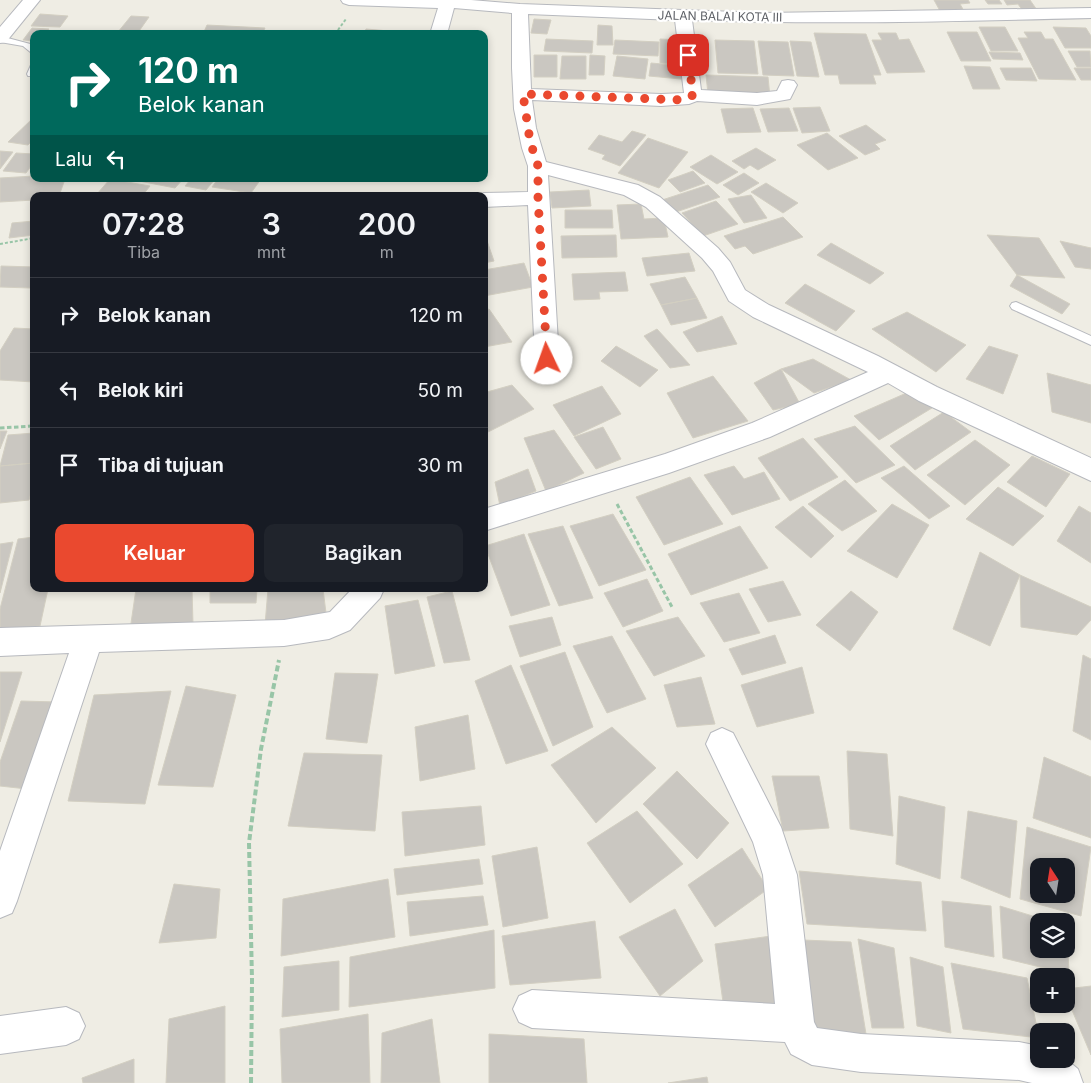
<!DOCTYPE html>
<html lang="id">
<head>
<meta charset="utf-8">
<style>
  body { margin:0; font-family:Inter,sans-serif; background:#20242c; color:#f1f3f6; height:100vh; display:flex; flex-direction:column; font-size:19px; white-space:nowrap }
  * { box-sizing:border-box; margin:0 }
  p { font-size:16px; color:#9ea1a6 }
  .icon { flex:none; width:28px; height:28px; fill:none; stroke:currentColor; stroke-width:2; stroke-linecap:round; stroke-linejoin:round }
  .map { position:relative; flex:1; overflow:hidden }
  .panel { position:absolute; left:30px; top:192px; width:458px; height:400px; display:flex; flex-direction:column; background:#171b24; border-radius:10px; box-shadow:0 2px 8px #0003 }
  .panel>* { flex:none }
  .top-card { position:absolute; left:30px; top:30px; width:458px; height:152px; border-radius:10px; box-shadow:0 2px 8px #0003; background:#00695c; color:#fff; overflow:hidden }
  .needle { width:32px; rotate:348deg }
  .fabs { position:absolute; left:1030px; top:858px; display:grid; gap:10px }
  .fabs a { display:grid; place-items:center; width:45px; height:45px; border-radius:10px; background:#171b24; box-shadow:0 2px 8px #0003; font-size:25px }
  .pin { position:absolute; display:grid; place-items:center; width:42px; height:42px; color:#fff; margin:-21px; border-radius:10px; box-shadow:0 2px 8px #0006 }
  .me { position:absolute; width:55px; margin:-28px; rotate:357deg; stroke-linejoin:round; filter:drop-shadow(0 0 4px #0008) }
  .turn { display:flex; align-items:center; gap:18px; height:105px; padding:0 25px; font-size:22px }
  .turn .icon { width:65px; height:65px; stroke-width:2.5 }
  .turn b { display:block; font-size:35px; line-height:42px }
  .then { display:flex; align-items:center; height:48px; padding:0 25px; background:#0003; gap:10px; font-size:19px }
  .eta { display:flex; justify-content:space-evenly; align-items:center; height:85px; text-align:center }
  .eta b { font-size:30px; font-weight:600; line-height:35px }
  .button { display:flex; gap:10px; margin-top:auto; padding:10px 25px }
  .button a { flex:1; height:58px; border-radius:10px; background:#ea492f; color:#fff; font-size:20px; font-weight:600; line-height:58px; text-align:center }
  .button a+a { background:#20242c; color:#f1f3f6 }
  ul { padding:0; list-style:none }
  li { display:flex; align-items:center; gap:15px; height:75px; padding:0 25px; border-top:1px solid #363941 }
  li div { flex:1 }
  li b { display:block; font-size:19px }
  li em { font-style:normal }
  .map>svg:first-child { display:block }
  .building { fill:#cac7c1; stroke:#d3cfc2; fill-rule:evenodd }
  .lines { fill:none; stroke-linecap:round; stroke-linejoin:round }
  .lane-casing { stroke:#b7b9be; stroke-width:2 }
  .street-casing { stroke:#b7b9be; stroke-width:2 }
  .path-far2 { stroke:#98c5a7; stroke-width:2; stroke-dasharray:3 2; stroke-linecap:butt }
  .path-far1 { stroke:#98c5a7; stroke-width:3; stroke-dasharray:4.5 2.5; stroke-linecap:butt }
  .path { stroke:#98c5a7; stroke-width:4; stroke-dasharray:6 3; stroke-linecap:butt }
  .lane { fill:#fff; fill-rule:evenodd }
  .street { fill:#fff; fill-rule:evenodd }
  .route { stroke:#ea492f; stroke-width:9; stroke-dasharray:0 16.2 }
  .labels { text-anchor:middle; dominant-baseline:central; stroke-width:4.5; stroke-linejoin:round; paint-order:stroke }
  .far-street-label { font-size:12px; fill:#5c5f65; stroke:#fff }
</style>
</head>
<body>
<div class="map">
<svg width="1091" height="1083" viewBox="0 0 1091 1083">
  <rect width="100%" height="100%" fill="#efede4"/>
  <!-- building -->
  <path class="building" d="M934 0H968L970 3 960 4 964 11H940Z
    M985 0H999L1002 4H988Z
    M1004 0H1030L1037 10 1023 11 1018 4 1007 5Z
    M40 14 68 16 60 27 31 26Z
    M131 16 149 17 137 34 118 32Z
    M534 19 551 20 547 34 531 33Z
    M207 25 265 28 262 34H203Z
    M598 25 612 26 613 45H597Z
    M979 27H1005L1018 51H991Z
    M1053 27 1086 28 1091 36V48H1065Z
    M32 28 49 29 45 34H34V41L23 40Z
    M366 29 389 31 388 34H364Z
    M947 32H977L991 61H961Z
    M1024 32H1041L1045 39H1053L1076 80 1039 79 1018 38H1028Z
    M814 33 866 34 881 75H873L876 84H840L838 75H825Z
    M878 33H896L899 40 909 39 925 72 887 73 872 40H882Z
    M546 39 593 41 592 53 544 51Z
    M660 39 682 40 683 64 660 63Z
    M615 40 659 42 658 56 613 54Z
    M715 40 754 41 758 74 718 73Z
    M758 41 788 42 794 76 763 75Z
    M790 41 811 42 819 77 797 76Z
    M1068 51H1090L1091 67H1077Z
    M989 52 1020 53 1023 60 993 59Z
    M534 55H557V77H534Z
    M590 55 605 56 604 75H589Z
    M562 56H586V79H560Z
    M617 56 648 59 645 79 613 76Z
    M651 63 683 66 681 79 649 76Z
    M964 66 990 67 1000 89H973Z
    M1000 68H1031L1037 81 1006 80Z
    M1074 68H1091V80H1081Z
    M706 75 768 77 770 97 708 94Z
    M820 107 830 131 802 133 793 108Z
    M753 108 761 132 727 133 721 109Z
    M789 108 798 131 768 132 760 109Z
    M32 119H34V139L28 145 8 142Z
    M866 125 886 140 875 144 880 149 865 155 839 136Z
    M632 131 646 135 620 166 602 159 605 155 588 149 599 135 622 142Z
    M827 133 858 158 828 170 797 145Z
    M648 138 688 152 659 188 618 173Z
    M756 148 776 160 758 170 750 165 744 169 732 161Z
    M0 151 13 152 0 169Z
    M16 153 34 154V162L26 173 3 171Z
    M711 155 738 172 717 184 690 167Z
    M693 171 705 183 680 192 668 180Z
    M744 173 759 183 738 195 723 185Z
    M34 176V179H65L59 196H34V200L0 202V178Z
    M110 179 150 186 142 196 97 194Z
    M129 179H183L175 188Z
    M191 179H215L206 190 185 186Z
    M218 179H261L251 193 212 187Z
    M766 183 798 203 783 213 751 192Z
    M708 185 720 197 673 213 662 200Z
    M589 190 591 206 552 208 550 192Z
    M751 195 767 218 744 223 728 199Z
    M716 201 738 224 703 236 682 213Z
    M641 204 644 219 664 218 668 237 621 239 617 205Z
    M565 210H612L613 228H565Z
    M783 217 803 237 753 254 745 246 735 249 724 236Z
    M34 221V235L9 238 12 223Z
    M484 232 494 261 484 263Z
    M616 235 617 257 562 258 561 236Z
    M987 235 1039 238 1065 278 1017 275Z
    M1060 241 1091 248V269L1075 267Z
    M831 243 884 273 870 284 817 255Z
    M689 253 695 271 647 276 642 258Z
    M524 263 533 287 484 296V270Z
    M1 266 34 267V281L30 288 0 287Z
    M625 272 628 291 599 292 600 299 574 300 572 274Z
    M1017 275 1070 304 1062 314 1010 286Z
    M685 277 697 298 661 305 650 284Z
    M805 284 855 311 836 331 785 303Z
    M697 298 707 318 671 325 661 305Z
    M489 309 512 342 484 347V311Z
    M907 312 966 345 936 372 872 329Z
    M722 316 737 344 697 352 683 332Z
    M14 328 34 329V382L0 380V351Z
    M657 329 690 365 670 368 644 336Z
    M616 346 658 370 640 387 601 361Z
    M989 346 1018 355 1003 394 966 379Z
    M813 359 851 380 814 393 781 369Z
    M781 369 800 404 773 410 754 383Z
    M1047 373 1091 385V423L1052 412Z
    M713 376 748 421 693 438 667 393Z
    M512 385 534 409 484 434V389L487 392Z
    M602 386 621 414 574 436 553 405Z
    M911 391 932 408 879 440 854 416Z
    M944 412 971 432 915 470 890 446Z
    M855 426 895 465 856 483 814 439Z
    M603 427 621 459 596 469 574 437Z
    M554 430 584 473 546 491 524 438Z
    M0 431H7L0 449Z
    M34 433V463L0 466 8 435Z
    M803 438 838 477 790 501 758 458Z
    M975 440 1010 465 965 505 927 475Z
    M1032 456 1070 474 1046 507 1007 482Z
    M34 463V480L29 500 0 503V466Z
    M734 466 744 479 764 472 780 499 732 515 704 475Z
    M904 466 950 506 929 519 881 478Z
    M528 469 536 491 500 506 495 482Z
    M690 477 723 524 664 545 636 497Z
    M845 480 877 511 842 531 808 504Z
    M998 487 1044 516 1013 546 966 519Z
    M892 504 929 525 897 578 847 551Z
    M803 506 834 536 811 558 775 527Z
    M1079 506 1091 513V563L1057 541Z
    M613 514 646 570 599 586 570 526Z
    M563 526 593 598 559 606 528 534Z
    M740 526 768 568 691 595 668 554Z
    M524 534 550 605 511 616 485 546Z
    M34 537V589H48L40 626 0 630V609L18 539Z
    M13 542 0 593V544Z
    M980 552 1020 575 990 646 953 629Z
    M1020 575 1091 607V620L1077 635 1021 627Z
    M647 579 663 611 623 627 604 593Z
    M783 581 801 615 768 622 749 589Z
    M136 589H192L193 624 130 630Z
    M210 589H257L256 603H210Z
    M268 589H323L327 621 265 625Z
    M452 591 470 660 444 663 427 597Z
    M851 591 878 612 850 651 816 625Z
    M739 593 760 633 724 642 700 603Z
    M418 600 435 666 395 674 385 606Z
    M552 617 561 645 520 657 509 626Z
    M678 617 705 656 654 676 626 631Z
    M775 635 786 663 742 675 729 649Z
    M612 636 646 699 607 713 573 646Z
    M565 652 593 727 553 746 520 666Z
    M1083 655 1091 659V740L1073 731Z
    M511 665 548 751 506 764 475 681Z
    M802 667 814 713 757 727 741 685Z
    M0 672H22L0 742Z
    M335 673 378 674 367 743 326 739Z
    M701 677 715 724 677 727 664 685Z
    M186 686 236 695 213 787 158 785Z
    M171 691 145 804 68 801 94 695Z
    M21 701 57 702 27 789 0 786V762Z
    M468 715 475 769 420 781 415 727Z
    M612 727 656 768 596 823 551 765Z
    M847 751 887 754 893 836 850 829Z
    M304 753 382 755 375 831 288 826Z
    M1044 757 1091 777V838L1033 818Z
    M677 771 729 823 697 859 643 804Z
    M772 776H819L829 828 783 831Z
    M899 796 945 807 940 879 896 864Z
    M481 806 485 845 405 856 402 812Z
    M637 811 683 864 630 903 587 843Z
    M968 811 1017 821 1010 898 961 878Z
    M1027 827 1091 847 1081 916 1020 899ZM1039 866H1066V894H1039Z
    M537 847 548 918 503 927 492 856Z
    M742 848 768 889 715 927 688 885Z
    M479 859 483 884 397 895 394 869Z
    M799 871 921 882 926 931 807 924Z
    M388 879 395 937 281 956 283 899Z
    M174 884 220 889 216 938 159 943Z
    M483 896 488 925 410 936 407 902Z
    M942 901 991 906 994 957 945 947Z
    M1000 906 1049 921H1039V949H1066L1067 927 1069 974 1003 958Z
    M675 909 703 961 660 996 619 937Z
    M595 921 601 978 510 985 502 936Z
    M494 930 495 988 349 1007 350 957Z
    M771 936 782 1024H726L715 944Z
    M858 939 894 948 904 1028H872Z
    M803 940 851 942 867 1040 813 1036Z
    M910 957 943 967 951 1033 917 1026Z
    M339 961V1010L282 1017 284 967Z
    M951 963 1027 978 1039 1038 963 1029Z
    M1091 986V1055L1066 996V989Z
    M225 1006V1083H166L169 1019Z
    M368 1014 370 1083H282L280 1029Z
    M432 1019 440 1083H381L382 1033Z
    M489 1034 584 1039 587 1083H489Z
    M134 1059V1083H83L82 1078Z
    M707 1077 708 1083H668Z"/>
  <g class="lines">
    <!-- lane casing -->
    <g class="lane-casing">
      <path id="lane" d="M0 36 34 45V55L23 46 0 42Z
        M34 64V76H28L27 74 31 65Z
        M1016 302 1091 336V345L1012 309 1010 306 1012 303Z"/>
    </g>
    <!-- street casing -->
    <g class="street-casing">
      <path id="street" d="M23 0H40L6 42 0 43V27Z
        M341 0H471L520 4 765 13 1091 8V18C958 21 825 25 692 20L701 90 757 93 777 91 782 81 788 80 794 81 797 85 790 99 757 105 697 101 689 104 661 106 532 100 536 128 546 162 638 185 660 197 718 248 730 262 745 290 769 305 878 356 937 387 1091 458V481L919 401 888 383 770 437 669 473 484 531V509L665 454 752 423 868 372 753 317 729 301 713 271 702 258 646 207 624 195 548 175 559 359 555 365 547 368 539 365 535 359 528 205 484 207V196H476L484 193 528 192V166L522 148 514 109 512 68V13L454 8 447 34H430L438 8 349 5 343 3ZM528 14 675 20 684 93 661 94 531 89Z
        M352 589H384L380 598 350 630 329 639 284 646 99 652 17 901 12 913 0 918V851L69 653 0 656V628L284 620 330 612Z
        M722 728 733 733 781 827 797 875 814 1022 817 1028 861 1034 1019 1042 1039 1046V1059H1066L1078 1069 1083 1083H1032L1019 1080 861 1072 812 1065 791 1054 785 1042 532 1028 519 1022 513 1009 519 996 532 990 775 1004 763 875 753 842 706 744 711 733Z
        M66 1007 79 1013 85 1026 79 1039 66 1045 0 1054V1016Z"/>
    </g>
    <!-- path-far2 -->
    <path class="path-far2" d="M335 34 346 19
      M0 244 34 238"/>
    <!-- path-far1 -->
    <path class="path-far1" d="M0 428 34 426
      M617 504 672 607"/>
    <!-- path -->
    <path class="path" d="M251 1083 252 980 249 843 261 749 279 660"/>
    <!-- lane -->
    <use href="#lane" class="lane"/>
    <!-- street -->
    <use href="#street" class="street"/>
  </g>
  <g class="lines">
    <!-- route -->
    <path class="route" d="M547 359 538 198V166L530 141 523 94 684 100 693 95 688 55"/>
  </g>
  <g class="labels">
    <!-- far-street labels -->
    <g class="far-street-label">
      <text transform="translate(720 16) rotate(1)">JALAN BALAI KOTA III</text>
    </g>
  </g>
</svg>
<div class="fabs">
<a><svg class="needle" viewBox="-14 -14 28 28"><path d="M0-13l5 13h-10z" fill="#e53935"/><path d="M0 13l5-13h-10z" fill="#9ea1a6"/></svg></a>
<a><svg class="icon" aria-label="layers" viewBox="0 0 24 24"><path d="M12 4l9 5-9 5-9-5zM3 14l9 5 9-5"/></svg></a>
<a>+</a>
<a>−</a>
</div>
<div class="pin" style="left:688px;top:55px;background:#d93025"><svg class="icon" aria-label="arrive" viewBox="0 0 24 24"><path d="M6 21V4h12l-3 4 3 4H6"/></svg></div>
<svg class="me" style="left:547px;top:359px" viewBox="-20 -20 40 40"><circle r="19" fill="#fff"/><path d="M0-13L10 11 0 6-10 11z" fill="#ea492f"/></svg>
<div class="top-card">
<div class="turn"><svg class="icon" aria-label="right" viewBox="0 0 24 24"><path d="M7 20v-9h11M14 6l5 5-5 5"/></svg><div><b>120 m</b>Belok kanan</div></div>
<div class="then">Lalu<svg class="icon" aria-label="left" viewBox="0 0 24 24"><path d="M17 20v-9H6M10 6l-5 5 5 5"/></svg></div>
</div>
<section class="panel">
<div class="eta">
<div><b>07:28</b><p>Tiba</p></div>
<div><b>3</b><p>mnt</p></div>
<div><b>200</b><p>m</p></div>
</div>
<ul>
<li><svg class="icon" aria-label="right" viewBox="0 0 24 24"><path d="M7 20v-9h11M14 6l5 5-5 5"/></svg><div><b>Belok kanan</b></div><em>120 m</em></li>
<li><svg class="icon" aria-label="left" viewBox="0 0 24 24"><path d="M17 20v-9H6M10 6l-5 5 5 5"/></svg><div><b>Belok kiri</b></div><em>50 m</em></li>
<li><svg class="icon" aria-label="arrive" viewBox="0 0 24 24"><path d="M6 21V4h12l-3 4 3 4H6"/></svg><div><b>Tiba di tujuan</b></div><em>30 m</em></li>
</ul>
<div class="button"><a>Keluar</a><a>Bagikan</a></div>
</section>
</div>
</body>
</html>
